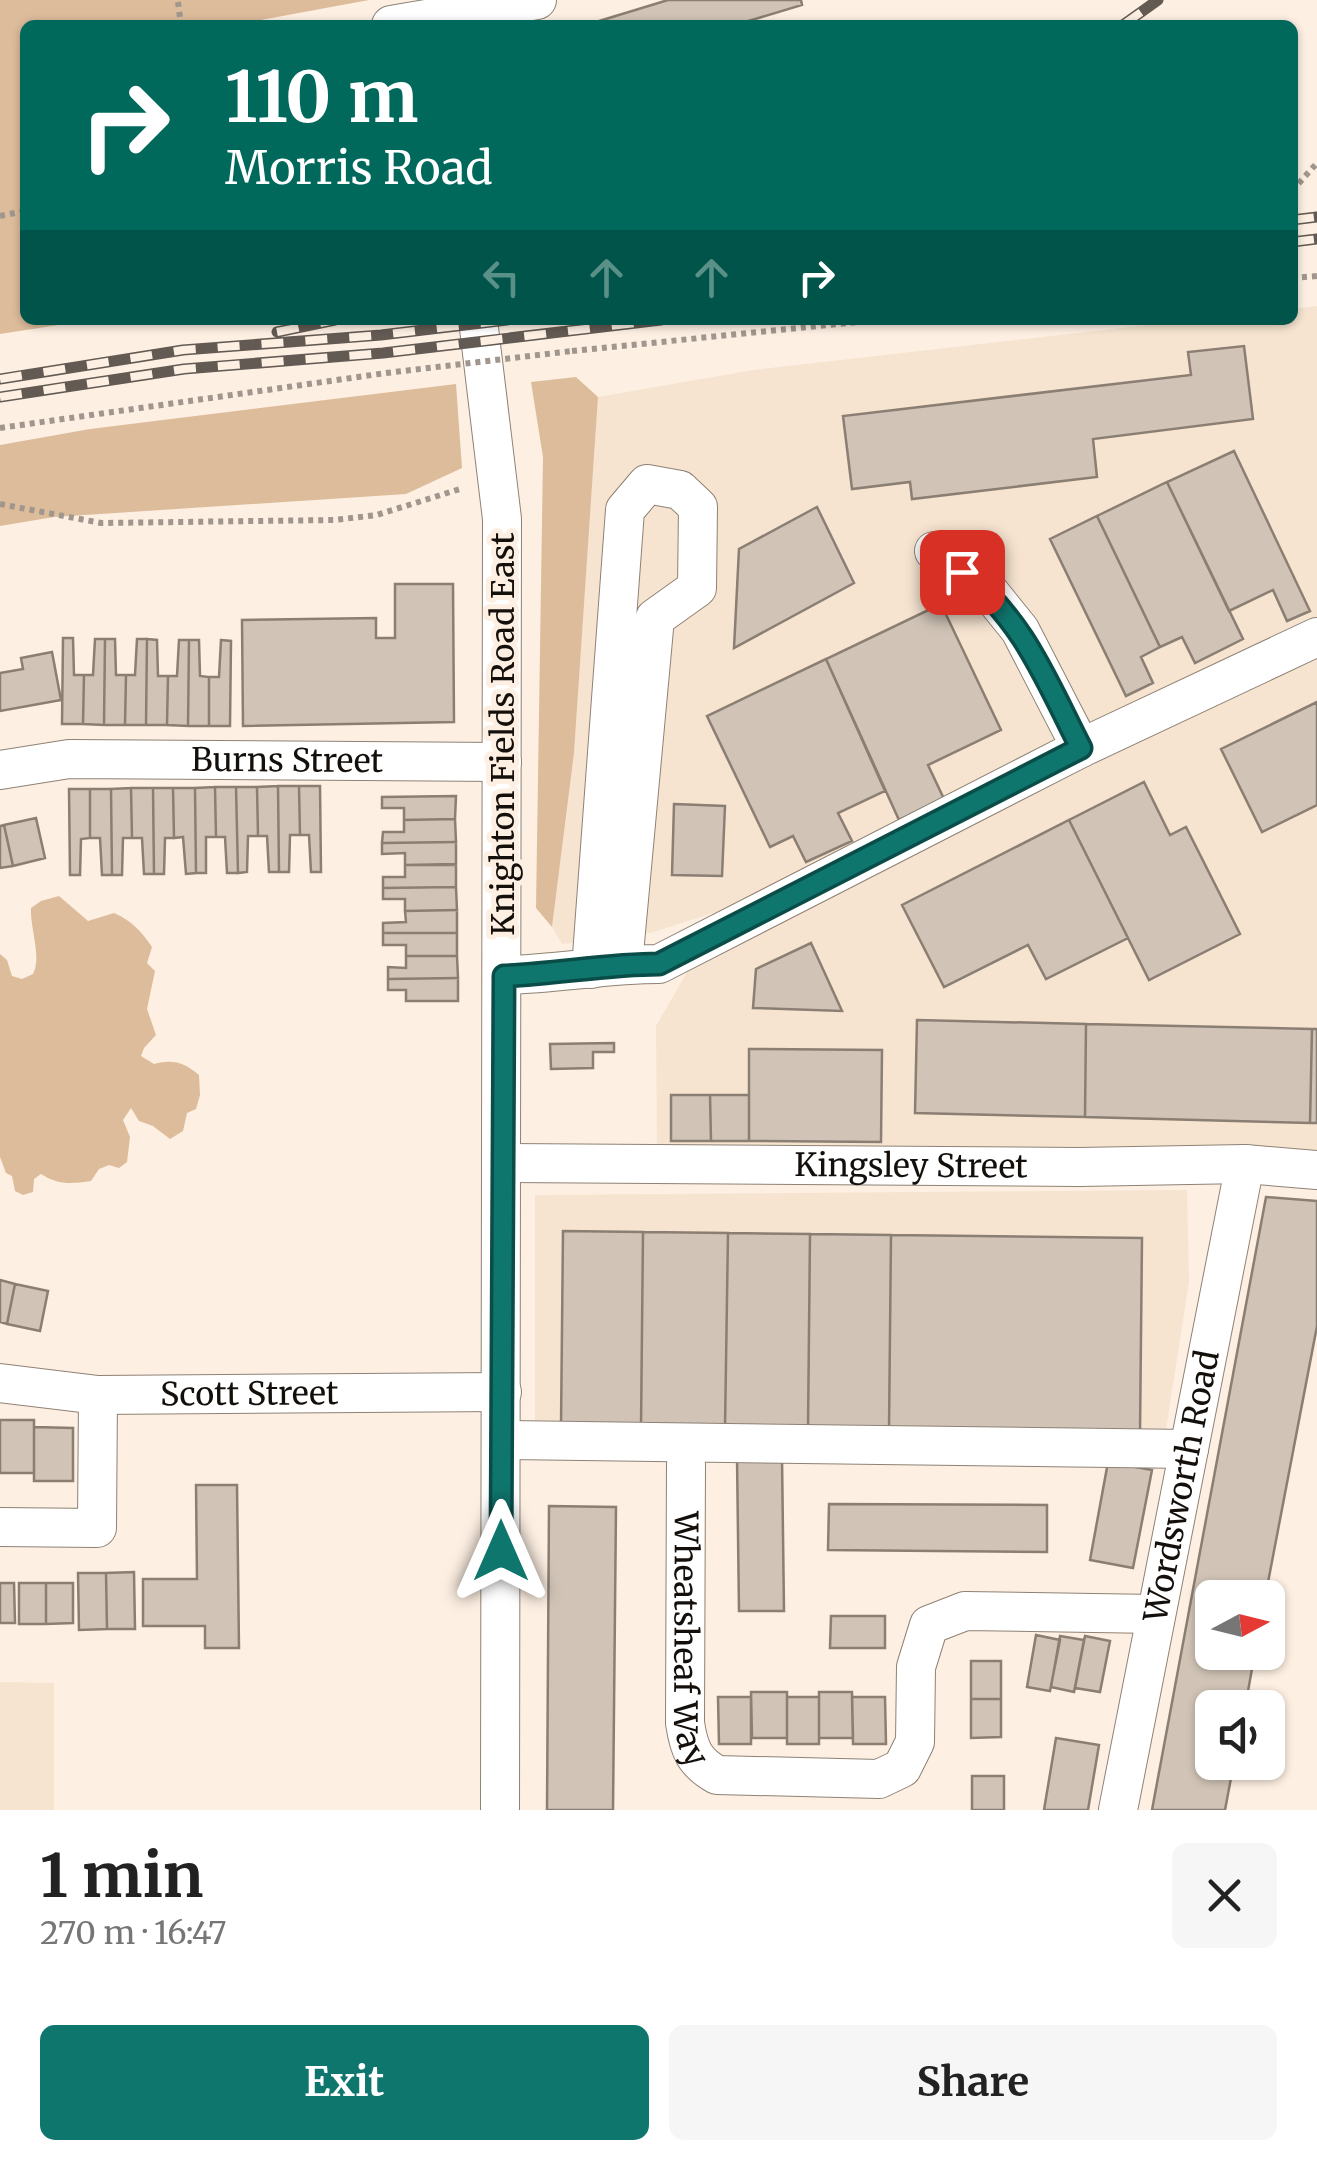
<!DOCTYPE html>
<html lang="en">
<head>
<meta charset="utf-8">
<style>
  body { margin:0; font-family:Merriweather,serif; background:#f6f6f6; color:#222; height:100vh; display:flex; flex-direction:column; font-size:38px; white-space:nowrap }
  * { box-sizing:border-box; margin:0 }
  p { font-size:32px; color:#767676 }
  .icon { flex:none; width:55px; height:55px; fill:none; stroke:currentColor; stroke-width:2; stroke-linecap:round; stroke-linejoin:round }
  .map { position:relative; height:1810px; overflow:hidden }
  .panel { display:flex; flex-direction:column; background:#fff; flex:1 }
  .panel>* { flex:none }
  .hud { position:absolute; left:20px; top:20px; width:1278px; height:305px; border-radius:15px; box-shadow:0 2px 8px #0004; background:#00695c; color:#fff; overflow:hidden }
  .needle { width:65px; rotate:83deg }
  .controls { position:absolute; left:1195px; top:1580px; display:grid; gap:20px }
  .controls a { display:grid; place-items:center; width:90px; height:90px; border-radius:15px; background:#fff; box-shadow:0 2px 8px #0004; font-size:50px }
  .pin { position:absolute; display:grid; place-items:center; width:85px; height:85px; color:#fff; margin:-42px; border-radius:20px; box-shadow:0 5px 15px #0006 }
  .me { position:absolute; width:110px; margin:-55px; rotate:0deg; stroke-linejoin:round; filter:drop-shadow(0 0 8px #0008) }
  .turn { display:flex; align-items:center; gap:35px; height:210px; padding:0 40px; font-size:45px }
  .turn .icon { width:130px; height:130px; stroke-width:2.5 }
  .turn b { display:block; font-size:70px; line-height:85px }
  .lanes { display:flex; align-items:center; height:95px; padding:0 40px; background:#0003; justify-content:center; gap:50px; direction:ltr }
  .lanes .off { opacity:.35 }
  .round { display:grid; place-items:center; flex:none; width:105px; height:105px; border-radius:15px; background:#f6f6f6 }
  .summary { display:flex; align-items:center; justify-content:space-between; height:170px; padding:0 40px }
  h1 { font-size:60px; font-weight:700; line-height:75px }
  .primary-button { display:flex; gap:20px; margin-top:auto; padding:20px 40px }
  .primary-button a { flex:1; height:115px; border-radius:15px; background:#0f766e; color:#fff; font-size:40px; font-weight:700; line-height:115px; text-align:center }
  .primary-button a+a { background:#f6f6f6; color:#222 }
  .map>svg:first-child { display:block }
  .built { fill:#f6e4d0 }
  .green { fill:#ddbc9b }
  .building { fill:#d1c4b7; stroke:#8b7e72; stroke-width:2.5 }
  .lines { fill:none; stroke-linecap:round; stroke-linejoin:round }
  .minor-casing { stroke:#8e8275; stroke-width:40 }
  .path { stroke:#a0968d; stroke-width:6; stroke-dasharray:5 5; stroke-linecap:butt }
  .minor { stroke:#fff; stroke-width:38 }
  .rail-casing { stroke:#625a53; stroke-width:11 }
  .rail { stroke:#fdefe2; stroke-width:8; stroke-dasharray:22; stroke-linecap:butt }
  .path-bridge { stroke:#a0968d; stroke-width:6; stroke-dasharray:5 5; stroke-linecap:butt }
  .route-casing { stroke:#0a4d48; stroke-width:25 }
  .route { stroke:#0f766e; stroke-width:18 }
  .labels { text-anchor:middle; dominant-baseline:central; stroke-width:10; stroke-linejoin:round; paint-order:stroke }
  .street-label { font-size:32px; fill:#140f0b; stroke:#fdefe2 }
</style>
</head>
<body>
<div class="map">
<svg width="1317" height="1810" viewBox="0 0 1317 1810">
  <rect width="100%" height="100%" fill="#fdefe2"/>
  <!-- built -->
  <path class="built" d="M1317 306V1156L657 1155 656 1026 723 910 650 933 562 944 552 927 574 753 598 397 753 370 1192 320H1292L1293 309Z
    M1187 1190 1189 1282 1160 1468 1113 1460 535 1453V1195Z
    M0 1682 54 1683V1810H0Z"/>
  <!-- green -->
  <path class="green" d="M0 0H369L234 25H25V320H91L0 334Z
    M576 377 598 397 574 753 552 927 536 908 543 457 531 382Z
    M456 384 462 468 406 494 54 517 0 526V445L90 429Z
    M59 896 88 921 114 913C132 921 141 931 152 947L147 963 155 971 147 1009 156 1035 144 1048 141 1056 154 1064C172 1059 184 1062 199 1075L200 1095 196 1109 187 1113 183 1131 170 1139 153 1126 139 1121 131 1108 123 1120 130 1137 127 1162 119 1168 109 1165 99 1169 91 1181C71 1184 58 1185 41 1174L34 1179 33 1192 23 1195 15 1191 12 1176 6 1173 0 1157V954L7 960 12 976 22 979 33 974C42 957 30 929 31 908L41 901Z"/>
  <!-- building -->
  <path class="building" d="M668 0H801L802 5 735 25H586Z
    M1244 346 1253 419 1093 439 1097 477 912 499 910 482 852 489 843 416 1191 375 1188 352Z
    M1234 451 1310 611 1287 621 1273 590 1229 611 1167 482Z
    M1167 482 1243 639 1195 663 1182 637 1160 647 1097 516Z
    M817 507 854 583 734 648 739 549Z
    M1097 516 1160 647 1141 657 1153 683 1126 696 1050 539Z
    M395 584H453L454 722 243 726 242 620 376 618V638H395Z
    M941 604 1001 730 928 765 944 799 899 820 826 659Z
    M63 638H73L74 675H84L83 724H62Z
    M95 639H105L104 725 83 724 84 675H93Z
    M105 639H115L116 675H126L125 725H104Z
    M137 639H147L146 725H125L126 675H135Z
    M147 639 157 640 158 676H168L167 725H146Z
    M179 640H189L188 726 167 725 168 676H177Z
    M189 640H199L200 676 209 677V726H188Z
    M221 640 231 641 230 726H209V677H219Z
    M52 652 61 700 0 711V673L23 669 21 658Z
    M826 659 885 791 838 813 852 841 806 862 793 836 770 847 707 716Z
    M1317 702V805L1262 832 1221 749Z
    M1144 782 1170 835 1186 827 1240 934 1149 980 1069 820Z
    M278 786H299L300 835H290L289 872H279Z
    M278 786 279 872H269L267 836H258L257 787Z
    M299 786H320L321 872H311L309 835H300Z
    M215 787 216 837H206V873H196L195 788Z
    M215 787H236L238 873H227L225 837H216Z
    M236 787H257L258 836H248L247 872 238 873Z
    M131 788 132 838H123L122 875H112L111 789Z
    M131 788H153L154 874H144L142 838H132Z
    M153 788H173L174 838H165L164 874H154Z
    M173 788H195L196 873 186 874 183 837 174 838Z
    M69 789H90V838L81 839 80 875H70Z
    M90 789H111L112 875H102L100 838H90Z
    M456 796 455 819 404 820V808H382V797Z
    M674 804 725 806 722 876 672 875Z
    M36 818 45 858 13 866 4 825Z
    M455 819 456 842 382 843 383 832H404V820Z
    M1069 820 1128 938 1046 979 1028 945 944 987 902 905Z
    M4 825 13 866 0 868V826Z
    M456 842V864L405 865V853L382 854V843Z
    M405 865H456V887L383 888V877H405Z
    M456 887 457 910 405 911V899H383V888Z
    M457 910V933H383V923L406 922 405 911Z
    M383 933H457V956H406V945H383Z
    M811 943 842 1011 753 1008 756 969Z
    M406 956H457L458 978 388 979V967L406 968Z
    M458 978V1001H406V990H388V979Z
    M917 1020 1086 1024 1085 1117 915 1113Z
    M1086 1024 1312 1029 1310 1123 1085 1117Z
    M1312 1029H1317V1123H1310Z
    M614 1043V1052H593V1068L551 1069 550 1044Z
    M749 1049 882 1050 881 1142 749 1141Z
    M671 1095H710L711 1141H671Z
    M710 1095H749V1141H711Z
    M1266 1197 1317 1201V1326L1265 1598H1212V1652H1255L1245 1708H1212V1762H1234L1225 1810H1152Z
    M563 1231 643 1232 641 1427 561 1426Z
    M643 1232 728 1233 725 1428 641 1427Z
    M728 1233 810 1234 808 1429 725 1428Z
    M810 1234 891 1235 889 1430 808 1429Z
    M891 1235 1142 1238 1140 1433 889 1430Z
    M0 1280 15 1284 7 1324 0 1322Z
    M15 1284 48 1291 40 1331 7 1324Z
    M0 1420H34V1473H0Z
    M34 1427 73 1428V1481H34Z
    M737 1457H782L784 1611H739Z
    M1108 1462 1152 1470 1133 1568 1090 1560Z
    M196 1485H237L239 1648H205V1626H143V1579H197Z
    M829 1504 1047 1505V1552L828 1550Z
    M549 1506 616 1507 613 1810H547Z
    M134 1572 135 1629H107L106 1573Z
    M78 1573H106L107 1629 79 1630Z
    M0 1583H14L15 1623H0Z
    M19 1583H46V1624H19Z
    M46 1583H73V1623L46 1624Z
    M831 1616H885V1648H830Z
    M1036 1635 1060 1640 1050 1691 1027 1687Z
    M1060 1636 1084 1640 1074 1692 1051 1687Z
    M1085 1636 1110 1641 1100 1692 1075 1688Z
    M971 1661H1001V1699H971Z
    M751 1692H787V1738H752Z
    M819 1692H852L853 1738H819Z
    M718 1697H751V1744H719Z
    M787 1697H819V1744H787Z
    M852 1697H885L886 1744H853Z
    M971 1699H1001V1737L971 1738Z
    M1056 1738 1099 1745 1088 1810H1044Z
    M972 1776H1004V1810H972Z"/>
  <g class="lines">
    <!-- minor casing -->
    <g class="minor-casing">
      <g id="minor">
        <path d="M391 25 537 0"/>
        <path d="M478 320 502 519 500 1810"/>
        <path d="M934 551 991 594 1020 630 1081 748"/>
        <path id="s1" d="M0 770 69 759 502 762"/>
        <path d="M591 969 625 510 647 484 680 490 698 507 697 588 655 618 623 964"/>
        <path d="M504 975C556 974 607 964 659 964L1081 748 1317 637"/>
        <path id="s2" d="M503 1163 1079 1167 1245 1164 1317 1170"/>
        <path id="s3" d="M0 1383 98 1395 502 1392"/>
        <path d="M501 1440 1189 1449"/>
        <path id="s4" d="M686 1464 685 1723C689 1749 694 1762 717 1775L879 1779 902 1768 915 1742 916 1667 929 1625 965 1611 1156 1614"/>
        <path d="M0 1527 97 1528 98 1395"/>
        <path id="s5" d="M1118 1810 1245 1164"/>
      </g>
    </g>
    <!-- path -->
    <path class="path" d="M178 2 181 25
      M1292 191 1317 163
      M0 216 25 211
      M1292 278 1317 276
      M572 351 877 320
      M0 428 386 373
      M0 504 101 523 334 520 377 515 463 488"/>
    <!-- minor -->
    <use href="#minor" class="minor"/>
    <!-- rail casing -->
    <g class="rail-casing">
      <path id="rail" d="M1123 25 1158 0
        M1292 220 1317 217
        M1292 242 1317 239
        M277 332 335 320
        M0 379 183 350 381 335 507 320
        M0 397 184 369 383 353 661 320"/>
    </g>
    <!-- rail -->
    <use href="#rail" class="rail"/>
    <!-- path-bridge -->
    <path class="path-bridge" d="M386 373 572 351"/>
  </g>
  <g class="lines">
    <!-- route casing -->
    <g class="route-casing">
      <path id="route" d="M501 1551 504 976C556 974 607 964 659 964L1081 748C1047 682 1023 618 962 572"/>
    </g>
    <!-- route -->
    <use href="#route" class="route"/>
  </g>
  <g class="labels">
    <!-- street labels -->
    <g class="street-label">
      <text transform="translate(503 734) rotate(-90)">Knighton Fields Road East</text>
      <text stroke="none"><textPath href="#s1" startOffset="288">Burns Street</textPath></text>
      <text stroke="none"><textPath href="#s2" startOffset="408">Kingsley Street</textPath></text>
      <text stroke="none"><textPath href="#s3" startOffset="250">Scott Street</textPath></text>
      <text stroke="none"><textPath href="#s5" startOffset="330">Wordsworth Road</textPath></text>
      <text stroke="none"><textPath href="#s4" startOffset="175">Wheatsheaf Way</textPath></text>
    </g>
  </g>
</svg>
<div class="controls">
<a><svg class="needle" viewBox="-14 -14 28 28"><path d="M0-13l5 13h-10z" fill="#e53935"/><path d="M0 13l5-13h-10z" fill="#767676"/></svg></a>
<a><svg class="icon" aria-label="sound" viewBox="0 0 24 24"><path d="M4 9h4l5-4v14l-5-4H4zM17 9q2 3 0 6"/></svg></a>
</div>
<div class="pin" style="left:962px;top:572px;background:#d93025"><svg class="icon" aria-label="arrive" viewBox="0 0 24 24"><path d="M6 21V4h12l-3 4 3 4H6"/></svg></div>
<svg class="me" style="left:501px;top:1551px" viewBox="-20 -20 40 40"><path d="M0-17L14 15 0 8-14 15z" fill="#0f766e" stroke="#fff" stroke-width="4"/></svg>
<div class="hud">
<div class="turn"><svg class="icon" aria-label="right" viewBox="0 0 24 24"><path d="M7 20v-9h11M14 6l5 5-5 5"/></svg><div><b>110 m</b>Morris Road</div></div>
<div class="lanes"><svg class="icon off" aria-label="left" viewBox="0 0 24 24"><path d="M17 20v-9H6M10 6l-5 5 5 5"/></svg><svg class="icon off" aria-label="ahead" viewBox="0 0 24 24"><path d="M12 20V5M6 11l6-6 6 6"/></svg><svg class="icon off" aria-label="ahead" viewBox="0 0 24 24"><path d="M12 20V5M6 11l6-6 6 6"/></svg><svg class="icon" aria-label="right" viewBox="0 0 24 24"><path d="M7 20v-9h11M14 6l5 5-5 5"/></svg></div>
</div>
</div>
<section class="panel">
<div class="summary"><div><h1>1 min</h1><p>270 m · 16:47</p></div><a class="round"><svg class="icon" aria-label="close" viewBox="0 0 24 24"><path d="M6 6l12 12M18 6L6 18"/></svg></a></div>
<div class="primary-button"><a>Exit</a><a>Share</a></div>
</section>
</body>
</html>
